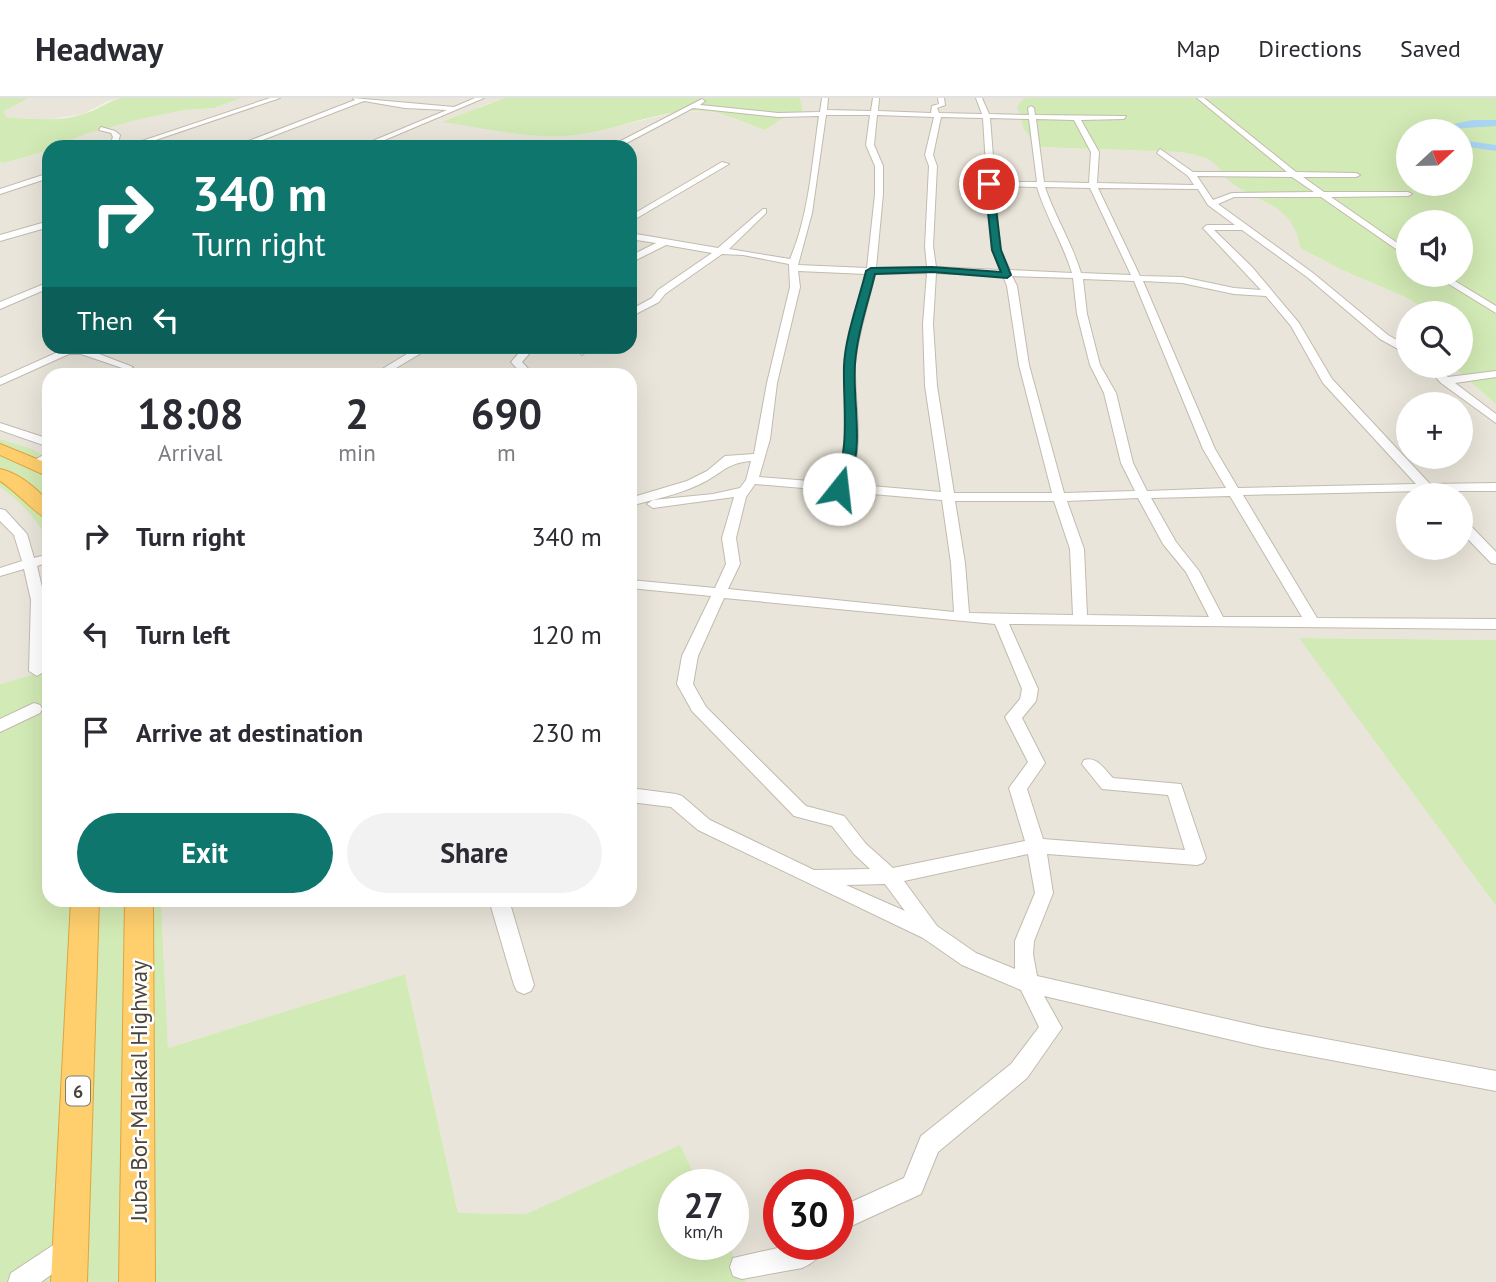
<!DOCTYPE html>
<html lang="en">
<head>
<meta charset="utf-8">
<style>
  body { margin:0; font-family:"PT Sans",sans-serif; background:#f2f2f3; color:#2b2b33; height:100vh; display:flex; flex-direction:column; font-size:26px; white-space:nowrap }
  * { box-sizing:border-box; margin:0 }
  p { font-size:23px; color:#7c7c81 }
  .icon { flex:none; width:38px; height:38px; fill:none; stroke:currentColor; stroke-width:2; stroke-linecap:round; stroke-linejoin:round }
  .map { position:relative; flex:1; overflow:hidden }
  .panel { position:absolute; left:42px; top:270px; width:595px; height:539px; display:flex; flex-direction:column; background:#fff; border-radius:21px; box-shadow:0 7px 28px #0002 }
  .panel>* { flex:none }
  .banner { position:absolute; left:42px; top:42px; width:595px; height:214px; border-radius:21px; box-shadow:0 7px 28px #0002; background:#0f766e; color:#fff; overflow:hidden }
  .needle { width:46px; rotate:68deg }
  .tools { position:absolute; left:1396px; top:21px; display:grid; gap:14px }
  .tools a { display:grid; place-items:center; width:77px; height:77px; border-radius:50%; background:#fff; box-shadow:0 7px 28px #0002; font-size:35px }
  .speed { position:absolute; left:658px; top:1071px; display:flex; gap:14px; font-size:35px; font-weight:700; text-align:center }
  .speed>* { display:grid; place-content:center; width:91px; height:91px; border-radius:50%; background:#fff; box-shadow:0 7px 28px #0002; line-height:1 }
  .speed small { font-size:18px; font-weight:400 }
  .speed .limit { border:10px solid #d22; background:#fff; color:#111 }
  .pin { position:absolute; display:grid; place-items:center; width:60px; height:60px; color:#fff; margin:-30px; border:4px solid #fff; border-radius:50%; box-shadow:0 2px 7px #0007 }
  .me { position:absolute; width:77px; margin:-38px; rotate:16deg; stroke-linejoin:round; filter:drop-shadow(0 0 5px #0008) }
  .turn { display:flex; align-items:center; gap:24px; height:147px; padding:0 35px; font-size:32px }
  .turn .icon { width:91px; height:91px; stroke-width:2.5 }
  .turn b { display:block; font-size:49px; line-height:60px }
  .then { display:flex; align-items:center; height:66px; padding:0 35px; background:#0003; gap:14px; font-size:26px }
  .eta { display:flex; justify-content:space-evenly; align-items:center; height:119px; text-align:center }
  .eta b { font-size:42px; font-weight:800; line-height:49px }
  .action { display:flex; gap:14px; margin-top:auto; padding:14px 35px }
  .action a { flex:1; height:80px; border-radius:42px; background:#0f766e; color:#fff; font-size:28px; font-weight:800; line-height:80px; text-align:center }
  .action a+a { background:#f2f2f3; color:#2b2b33 }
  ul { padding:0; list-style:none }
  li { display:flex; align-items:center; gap:21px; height:98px; padding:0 35px }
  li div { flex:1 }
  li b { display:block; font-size:26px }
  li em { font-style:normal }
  header { display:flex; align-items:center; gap:42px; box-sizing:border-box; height:98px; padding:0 35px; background:#fff; border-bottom:2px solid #e1e1e2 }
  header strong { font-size:33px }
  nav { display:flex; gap:38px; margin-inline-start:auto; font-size:24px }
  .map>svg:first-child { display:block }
  .residential { fill:#eae5da; fill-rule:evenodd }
  .green { fill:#d2eab5; fill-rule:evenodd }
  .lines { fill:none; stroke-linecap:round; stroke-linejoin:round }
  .river { fill:#a9d4f2; fill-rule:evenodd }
  .minor-casing { stroke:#c2bbae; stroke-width:2 }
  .highway-casing { stroke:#e0a43c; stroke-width:2 }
  .minor { fill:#fff; fill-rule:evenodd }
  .highway { fill:#ffcf6e; fill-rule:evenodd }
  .route { fill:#0f766e; stroke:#0a4d48; stroke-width:2 }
  .labels { text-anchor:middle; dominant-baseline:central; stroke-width:5; stroke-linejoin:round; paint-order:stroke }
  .shield { fill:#fff; stroke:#817c74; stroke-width:2 }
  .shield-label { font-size:18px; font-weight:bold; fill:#4b4439 }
  .near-street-label { font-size:23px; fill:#4b4439; stroke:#fff }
</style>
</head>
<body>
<header>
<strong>Headway</strong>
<nav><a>Map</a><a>Directions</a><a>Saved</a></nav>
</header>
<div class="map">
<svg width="1496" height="1184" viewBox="0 0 1496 1184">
  <rect width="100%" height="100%" fill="#f6f3ec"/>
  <!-- residential -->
  <path class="residential" d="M29 0H120L106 4 84 16 47 22 6 19 4 13Z
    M241 0H504L479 9 522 34 542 38 598 33 676 14 705 13 727 17 765 32 785 19 803 13 800 0H1025L1037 49 1181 54 1201 58 1215 65 1227 81 1285 115 1297 132 1300 150 1342 172 1403 198 1434 215H1409V268H1452L1496 306V542L1300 540 1496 808V1184H746L728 1146H733V1087H699L680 1048 526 1116 458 1115 405 876 168 950 161 802H630V276H49V360L30 350 0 341V64L5 65 49 52V248H630V49H57L85 36 145 20 185 12 214 10ZM1409 306H1461V359H1409ZM1409 397H1461V450H1409ZM779 1087H838V1146H779Z
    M0 389 22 404 37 422 49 444V572L0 586Z"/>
  <!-- green -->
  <path class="green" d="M0 0H29L4 13 6 19C31 21 59 24 84 16 97 12 107 4 120 0H241L214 10 185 12 145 20 85 36 57 49H49V52L5 65 0 64Z
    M504 0H800L803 13 785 19 765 32C745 25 725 14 703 13 660 11 619 32 576 37 533 42 486 30 442 24Z
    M1025 0H1496V306L1452 268H1461V215H1434L1403 198 1342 172 1300 150C1294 104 1256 106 1227 81 1223 78 1220 72 1217 68 1208 58 1194 57 1181 54L1037 49 1024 31 1017 8ZM1409 33H1461V86H1409ZM1409 124H1461V177H1409Z
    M0 341 30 350 49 360V444C36 420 22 405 0 389Z
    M1299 540 1496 542V808Z
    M49 572V802H161L168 950 405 876 458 1115 526 1116 680 1047 699 1087H674V1146H728L746 1184H0V586Z"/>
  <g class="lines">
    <!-- river -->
    <path class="river" d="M1473 22H1496V28L1420 33Z
      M1461 42 1496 47V53L1461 48Z"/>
    <!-- minor casing -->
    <g class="minor-casing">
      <path id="minor" d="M270 0H280L135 49H124Z
        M353 0 454 9 475 0H484L368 49H358L447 12 405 10 364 3 244 49H233L355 2Z
        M822 0H828L827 12 871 13 873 0H879L878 13 931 15 932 8 939 6 938 0H944L945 7 937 10 939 15 982 16 976 0H982L989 16 1029 17 1028 10 1031 8 1034 10 1035 17 1126 18 1124 21 1081 22 1099 54 1097 85 1194 87 1188 78 1157 55 1160 51 1193 74H1287L1197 0H1204L1296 74 1356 75 1360 77 1356 79H1303L1324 94H1408L1412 96 1408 98 1331 99 1409 153V160L1321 99H1234L1218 106 1313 175 1388 237 1409 249V257L1380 241 1307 179 1242 132H1214L1252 169 1299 225 1332 281 1430 386 1496 385V393H1436L1430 397 1423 393 1243 397 1317 520 1496 521V531L1009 526 1038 591 1036 603 1022 620 1045 665 1027 691 1043 741 1185 752 1168 697 1102 691 1082 666 1084 662C1097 658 1104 671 1113 680L1181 686 1206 760 1203 765 1197 767 1047 756 1053 795 1034 843 1033 856 1037 878 1262 929 1496 973V993L1262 949 1044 898 1062 930 1027 980 938 1054 921 1096 838 1134V1110L904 1080 921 1038 1011 966 1039 929 1021 892 962 867 923 840 698 732 671 709 630 704V690L676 696 682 698 710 722 814 772 870 771 854 756 832 728 794 718 692 613 677 586 682 558 711 498 630 490V482L715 490 726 466 722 440 734 399 653 410 647 406 653 402 713 396 740 390 746 382 751 363C725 365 721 377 698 387 677 397 652 402 630 408V400L687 383 707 373 725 358 754 356 767 285 790 189 789 166 743 157 722 156 665 196 659 204 630 219V212L652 200 658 192 712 155 666 147 630 165V158L656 145 630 141V135L718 150 763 111H766V115L729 151 790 161C809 117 812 65 819 18L778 19 693 10 619 49H609L702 1 705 3 700 7 778 15 820 14ZM826 17H870L866 47 875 68V96L867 170 798 167 812 115ZM877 17 934 19 925 57 929 68 925 148 927 169 876 170 883 96V68L874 47ZM941 19 983 20 987 84 985 86 987 88 992 152 1000 172 936 169 933 148 937 68 933 57ZM990 20 1029 21 1037 84H995ZM1036 21 1074 22 1091 54 1089 85 1044 84ZM1197 78 1292 79 1314 94 1232 95 1213 102ZM995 88 1037 89C1046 119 1063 145 1072 175L1010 172 1000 152ZM1045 89 1090 90 1131 177 1081 175C1072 145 1055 119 1045 89ZM1098 90 1198 91 1208 107 1235 127H1207L1203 130 1261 192 1234 190 1182 179 1140 178ZM798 173 866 176C859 205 847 237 845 266 842 305 854 349 836 385L759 379 770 341 777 285 800 189ZM927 175 923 226 925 288 941 394 848 386C866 350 854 306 855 267 857 239 869 204 875 176ZM936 175 1003 178 1007 188 1019 267 1052 395H954L937 288 933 226ZM1012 178 1073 180 1077 216 1090 267 1104 295 1121 365 1135 393 1064 395 1029 267 1017 188ZM1083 181 1134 183 1203 351 1226 390 1147 393 1133 365 1116 295 1100 267 1087 216ZM1143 183 1182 185 1234 196 1266 198 1291 228 1323 285 1416 386 1238 390 1215 351ZM755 386 942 402 951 465 954 514 728 491 740 466 736 440 746 399ZM1230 398 1302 519H1223L1199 473 1176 444 1151 400ZM1138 400 1163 446 1186 474 1209 519 1087 517 1084 451 1067 403ZM955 403H1054L1070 451 1073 517 969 515 965 465ZM724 500 995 526 1022 591 1020 601 1005 619 1028 664 1009 690 1025 743 893 770 866 746 844 718 806 708 706 609 693 586 698 558ZM1028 756 1035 795 1015 843V871L976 855 937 828 904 783ZM885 786 905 813 846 787Z
        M101 29 115 33 120 37 117 49H109L113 39 111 35 99 32Z
        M722 64 729 66 630 124V118Z
        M49 75V80L0 96V91Z
        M49 123V129L0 143V137Z
        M1434 177H1445L1496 208V215Z
        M49 184V190L0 211V204Z
        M420 248H433L386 276H374Z
        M525 248H536L522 264 533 276H522L511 264Z
        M572 248H594L582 257Z
        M67 250 86 251 133 269 128 272 81 256H69L0 287V280Z
        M1425 268H1436L1448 279 1496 273V279L1455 285 1496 316V325L1441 285Z
        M0 325 49 341V349L0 332Z
        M49 354V363L35 369 29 365Z
        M0 411 5 412 27 436 34 460 49 456V464L37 468 45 502V573L37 578 29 573 31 502 24 471 0 478V470L22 463 14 437 0 423Z
        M1461 422 1466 423 1496 454V466L1491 465 1461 434Z
        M34 605 40 607 42 611 40 615 0 634V621Z
        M489 802H509L534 887 531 893 524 896 517 893 514 887Z
        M70 1136 79 1139 82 1148 79 1157 41 1184H8L11 1175Z
        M796 1146H826C821 1158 814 1165 802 1170L742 1181 733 1178 730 1169 733 1160Z"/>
    </g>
    <!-- highway casing -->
    <g class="highway-casing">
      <path id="highway" d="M0 346 49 366V379L0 357Z
        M0 371C19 375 36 390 49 404V422C39 419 14 391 0 383Z
        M71 802H99L87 1184H51Z
        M125 802H153L155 1184H119Z"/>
    </g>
    <!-- minor -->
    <use href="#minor" class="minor"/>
    <!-- highway -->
    <use href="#highway" class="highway"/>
  </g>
  <!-- route -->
  <path class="route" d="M989 84 993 86 1001 152 1011 177 1007 180 932 174 875 176C868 205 857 236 855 266 852 309 867 354 844 393H835L833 391C851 351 843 310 844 268 845 239 859 202 866 173L871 170 932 169 1001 174 992 152 985 86Z"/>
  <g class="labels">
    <!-- shield labels -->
    <rect class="shield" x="66" y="978.5" width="24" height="29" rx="5"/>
    <g class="shield-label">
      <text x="78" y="993">6</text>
    </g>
    <!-- near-street labels -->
    <g class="near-street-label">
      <text transform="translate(138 993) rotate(-90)">Juba-Bor-Malakal Highway</text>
    </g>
  </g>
</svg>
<div class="tools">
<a><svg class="needle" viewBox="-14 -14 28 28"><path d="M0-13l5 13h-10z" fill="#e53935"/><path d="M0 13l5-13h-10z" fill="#7c7c81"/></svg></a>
<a><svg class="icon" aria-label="sound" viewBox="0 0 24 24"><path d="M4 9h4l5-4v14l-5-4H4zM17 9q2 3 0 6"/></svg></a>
<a><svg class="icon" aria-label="search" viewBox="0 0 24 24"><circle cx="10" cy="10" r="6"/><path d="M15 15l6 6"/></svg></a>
<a>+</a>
<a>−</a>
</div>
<div class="speed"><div>27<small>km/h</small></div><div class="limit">30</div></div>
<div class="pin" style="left:989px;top:86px;background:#d93025"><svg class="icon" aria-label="arrive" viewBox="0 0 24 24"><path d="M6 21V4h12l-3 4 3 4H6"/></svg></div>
<svg class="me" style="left:839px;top:391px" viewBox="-20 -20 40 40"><circle r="19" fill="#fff"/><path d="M0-13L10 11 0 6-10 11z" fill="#0f766e"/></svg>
<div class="banner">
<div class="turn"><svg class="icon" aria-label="right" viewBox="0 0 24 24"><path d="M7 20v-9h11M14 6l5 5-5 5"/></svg><div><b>340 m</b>Turn right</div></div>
<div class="then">Then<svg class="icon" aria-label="left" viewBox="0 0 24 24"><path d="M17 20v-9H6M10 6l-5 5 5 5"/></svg></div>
</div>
<section class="panel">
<div class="eta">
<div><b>18:08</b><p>Arrival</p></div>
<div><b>2</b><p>min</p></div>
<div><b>690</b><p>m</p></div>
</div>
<ul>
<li><svg class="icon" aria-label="right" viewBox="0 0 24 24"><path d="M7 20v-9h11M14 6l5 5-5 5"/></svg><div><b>Turn right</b></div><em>340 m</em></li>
<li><svg class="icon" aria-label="left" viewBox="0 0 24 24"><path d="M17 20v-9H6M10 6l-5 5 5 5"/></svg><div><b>Turn left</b></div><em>120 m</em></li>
<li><svg class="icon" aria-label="arrive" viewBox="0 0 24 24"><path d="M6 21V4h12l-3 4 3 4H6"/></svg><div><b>Arrive at destination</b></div><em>230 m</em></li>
</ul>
<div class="action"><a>Exit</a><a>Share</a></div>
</section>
</div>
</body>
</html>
